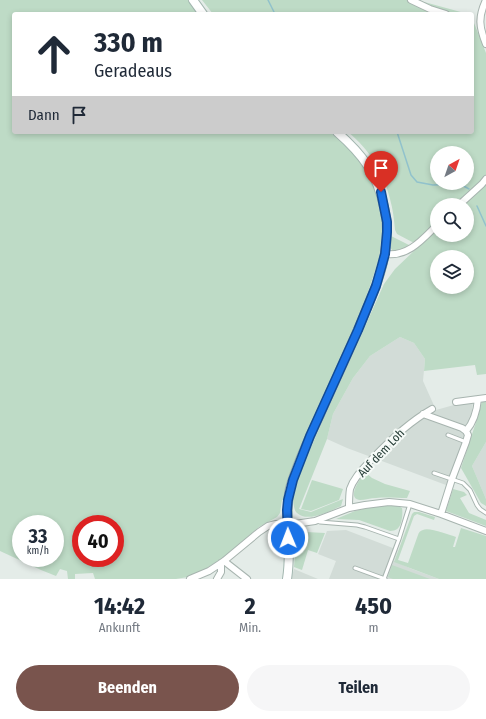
<!DOCTYPE html>
<html lang="de">
<head>
<meta charset="utf-8">
<style>
  body { margin:0; font-family:"Fira Sans Condensed",sans-serif; background:#f6f6f7; color:#1f2937; height:100vh; display:flex; flex-direction:column; font-size:15px; white-space:nowrap }
  * { box-sizing:border-box; margin:0 }
  p { font-size:13px; color:#747a83 }
  .icon { flex:none; width:22px; height:22px; fill:none; stroke:currentColor; stroke-width:2; stroke-linecap:round; stroke-linejoin:round }
  .map { position:relative; height:579px; overflow:hidden }
  .sheet { display:flex; flex-direction:column; background:#fff; flex:1 }
  .sheet>* { flex:none }
  .hud { position:absolute; left:12px; top:12px; width:462px; height:122px; border-radius:4px; box-shadow:0 2px 6px #0003; background:#fff; color:#1f2937; overflow:hidden }
  .needle { width:26px; rotate:40deg }
  .tools { position:absolute; left:430px; top:146px; display:grid; gap:8px }
  .tools a { display:grid; place-items:center; width:44px; height:44px; border-radius:50%; background:#fff; box-shadow:0 2px 6px #0003; font-size:20px }
  .speed { position:absolute; left:12px; top:515px; display:flex; gap:8px; font-size:20px; font-weight:700; text-align:center }
  .speed>* { display:grid; place-content:center; width:52px; height:52px; border-radius:50%; background:#fff; box-shadow:0 2px 6px #0003; line-height:1 }
  .speed small { font-size:10px; font-weight:400 }
  .speed .limit { border:6px solid #d22; background:#fff; color:#111 }
  .pin { position:absolute; display:grid; place-items:center; width:34px; height:34px; color:#fff; margin:-41px -17px; border-radius:50% 50% 50% 0; rotate:-45deg; box-shadow:0 0 4px #0007 }
  .pin .icon { rotate:45deg }
  .me { position:absolute; width:44px; margin:-22px; rotate:359deg; stroke-linejoin:round; filter:drop-shadow(0 0 3px #0008) }
  .turn { display:flex; align-items:center; gap:14px; height:84px; padding:0 16px; font-size:18px }
  .turn .icon { width:52px; height:52px; stroke-width:2.5 }
  .turn b { display:block; font-size:28px; line-height:34px }
  .then { display:flex; align-items:center; height:38px; padding:0 16px; background:#0003; gap:8px; font-size:15px }
  .eta { display:flex; justify-content:space-evenly; align-items:center; height:68px; text-align:center }
  .eta b { font-size:24px; font-weight:700; line-height:28px }
  .cta { display:flex; gap:8px; margin-top:auto; padding:8px 16px }
  .cta a { flex:1; height:46px; border-radius:24px; background:#79544d; color:#fff; font-size:16px; font-weight:700; line-height:46px; text-align:center }
  .cta a+a { background:#f6f6f7; color:#1f2937 }
  .map>svg:first-child { display:block }
  .built { fill:#d2dcd7 }
  .green { fill:#bedbc6; fill-rule:evenodd }
  .lines { fill:none; stroke-linecap:round; stroke-linejoin:round }
  .stream { stroke:#91c2cc; stroke-width:1.5 }
  .lane-casing { stroke:#a7b4af; stroke-width:5 }
  .street-casing { stroke:#a7b4af; stroke-width:8 }
  .secondary-casing { stroke:#a3b7b0; stroke-width:10 }
  .lane { stroke:#fff; stroke-width:3 }
  .street { stroke:#fff; stroke-width:6 }
  .secondary { stroke:#fff; stroke-width:8 }
  .route-casing { stroke:#114b97; stroke-width:10 }
  .route { stroke:#1a73e8; stroke-width:7 }
  .labels { text-anchor:middle; dominant-baseline:central; stroke-width:4; stroke-linejoin:round; paint-order:stroke }
  .street-label { font-size:12px; fill:#253c36; stroke:#f4f9f6 }
</style>
</head>
<body>
<div class="map">
<svg width="486" height="579" viewBox="0 0 486 579">
  <rect width="100%" height="100%" fill="#e4ece8"/>
  <!-- built -->
  <path class="built" d="M400 337 414 343 425 359 423 381 436 410 461 403 473 402 471 416 462 445 446 485 347 448 327 439 333 414 353 378 370 356Z
    M486 442V499L472 466Z
    M346 530 398 550 394 561 412 569 439 579H329L336 561 318 554 327 531Z
    M294 569 318 579H291Z"/>
  <!-- green -->
  <path class="green" d="M0 0H188L199 14H14V132H330L359 159 372 181 380 205 383 225 379 259 359 319 307 456 384 284 395 269 437 229V235H467V205H461L476 186 455 205H437V222L414 243 397 234 395 230C394 220 393 209 390 199 384 173 369 149 348 132H472V18L486 53V374L477 375 475 365 424 371 425 359 414 343 400 337 370 356 353 378 333 414 327 439 299 509 311 512 343 499 341 506C330 511 308 523 297 513 294 511 294 505 293 501L282 500 280 513 277 517 259 527 224 557 194 576 176 579H95L93 573 75 574V579H68L67 571 60 569 56 576 41 570 0 551ZM437 153H467V183H437ZM437 257H467V287H437ZM21 524H55V558H21ZM81 524H115V558H81Z
    M202 0H417L468 14H213Z
    M391 236 409 245C405 248 392 256 390 246 389 243 390 239 391 236Z
    M482 401H486V442L472 466 486 499V506L481 503 461 468 479 413Z
    M365 472 372 478 385 484 410 491 407 498C397 498 386 497 376 498 371 498 365 500 360 500 345 499 362 476 365 472Z
    M312 480 343 489 339 500 311 511 301 509Z
    M453 489 464 492 467 495 460 498 469 513 486 520V526L446 511Z
    M396 505 402 508C403 513 402 523 399 527 397 530 393 531 390 531L359 520 336 519 355 511 375 506Z
    M414 512H419L435 517 434 520 417 514 414 516 398 560 408 563 418 535C419 532 420 531 423 530 429 527 449 535 456 537L453 547H455L461 528 486 536V579H439L394 562 412 514Z
    M306 532 325 533 317 553 308 550 302 570 294 567 296 541Z
    M392 565 430 579H393L388 577Z"/>
  <g class="lines">
    <!-- stream -->
    <path class="stream" d="M268 0 275 14
      M397 132 411 175 417 182 433 185 460 184 469 189
      M477 206 486 226"/>
    <!-- lane casing -->
    <g class="lane-casing">
      <path id="lane" d="M448 435 466 442
        M434 473 463 483 470 490 477 505 480 509 486 513
        M317 521 320 522 357 525 365 527 399 539
        M355 568 385 579
        M384 579 399 539 410 504"/>
    </g>
    <!-- street casing -->
    <g class="street-casing">
      <path id="street" d="M411 0 430 9 446 14
        M486 0C478 17 479 27 486 44
        M459 205 482 184 486 179
        M385 254C408 257 422 240 437 225
        M456 402 486 398
        M423 414 462 428 466 431
        M349 508C349 502 349 495 350 489 354 477 364 468 372 459 390 440 409 422 432 409
        M441 514 452 479 466 442 468 435 466 431C474 422 477 410 478 399
        M224 561 247 579
        M190 579 209 571 224 561 259 532 268 526 276 524 288 525 315 521 349 508 365 505 389 502 410 504 441 514 486 531
        M217 579 221 572V563"/>
    </g>
    <!-- secondary casing -->
    <g class="secondary-casing">
      <path id="secondary" d="M193 0 203 14
        M287 579C290 561 289 542 288 524 288 512 287 500 290 488 297 464 309 438 320 415 335 381 351 347 365 313 376 287 387 260 387 231 387 223 386 215 384 207 377 173 362 154 337 132"/>
    </g>
    <!-- lane -->
    <use href="#lane" class="lane"/>
    <!-- street -->
    <use href="#street" class="street"/>
    <!-- secondary -->
    <use href="#secondary" class="secondary"/>
  </g>
  <g class="lines">
    <!-- route casing -->
    <g class="route-casing">
      <path id="route" d="M288 538 287 510 288 500 293 480 310 436 358 330 376 286 382 265 385 254 387 232V222L381 192"/>
    </g>
    <!-- route -->
    <use href="#route" class="route"/>
  </g>
  <g class="labels">
    <!-- street labels -->
    <g class="street-label">
      <text transform="translate(381 453) rotate(-46)">Auf dem Loh</text>
    </g>
  </g>
</svg>
<div class="tools">
<a><svg class="needle" viewBox="-14 -14 28 28"><path d="M0-13l5 13h-10z" fill="#e53935"/><path d="M0 13l5-13h-10z" fill="#747a83"/></svg></a>
<a><svg class="icon" aria-label="search" viewBox="0 0 24 24"><circle cx="10" cy="10" r="6"/><path d="M15 15l6 6"/></svg></a>
<a><svg class="icon" aria-label="layers" viewBox="0 0 24 24"><path d="M12 4l9 5-9 5-9-5zM3 14l9 5 9-5"/></svg></a>
</div>
<div class="speed"><div>33<small>km/h</small></div><div class="limit">40</div></div>
<div class="pin" style="left:381px;top:192px;background:#d93025"><svg class="icon" aria-label="arrive" viewBox="0 0 24 24"><path d="M6 21V4h12l-3 4 3 4H6"/></svg></div>
<svg class="me" style="left:288px;top:538px" viewBox="-20 -20 40 40"><circle r="17" fill="#1a73e8" stroke="#fff" stroke-width="3"/><path d="M0-11L8 9 0 5-8 9z" fill="#fff"/></svg>
<div class="hud">
<div class="turn"><svg class="icon" aria-label="ahead" viewBox="0 0 24 24"><path d="M12 20V5M6 11l6-6 6 6"/></svg><div><b>330 m</b>Geradeaus</div></div>
<div class="then">Dann<svg class="icon" aria-label="arrive" viewBox="0 0 24 24"><path d="M6 21V4h12l-3 4 3 4H6"/></svg></div>
</div>
</div>
<section class="sheet">
<div class="eta">
<div><b>14:42</b><p>Ankunft</p></div>
<div><b>2</b><p>Min.</p></div>
<div><b>450</b><p>m</p></div>
</div>
<div class="cta"><a>Beenden</a><a>Teilen</a></div>
</section>
</body>
</html>
